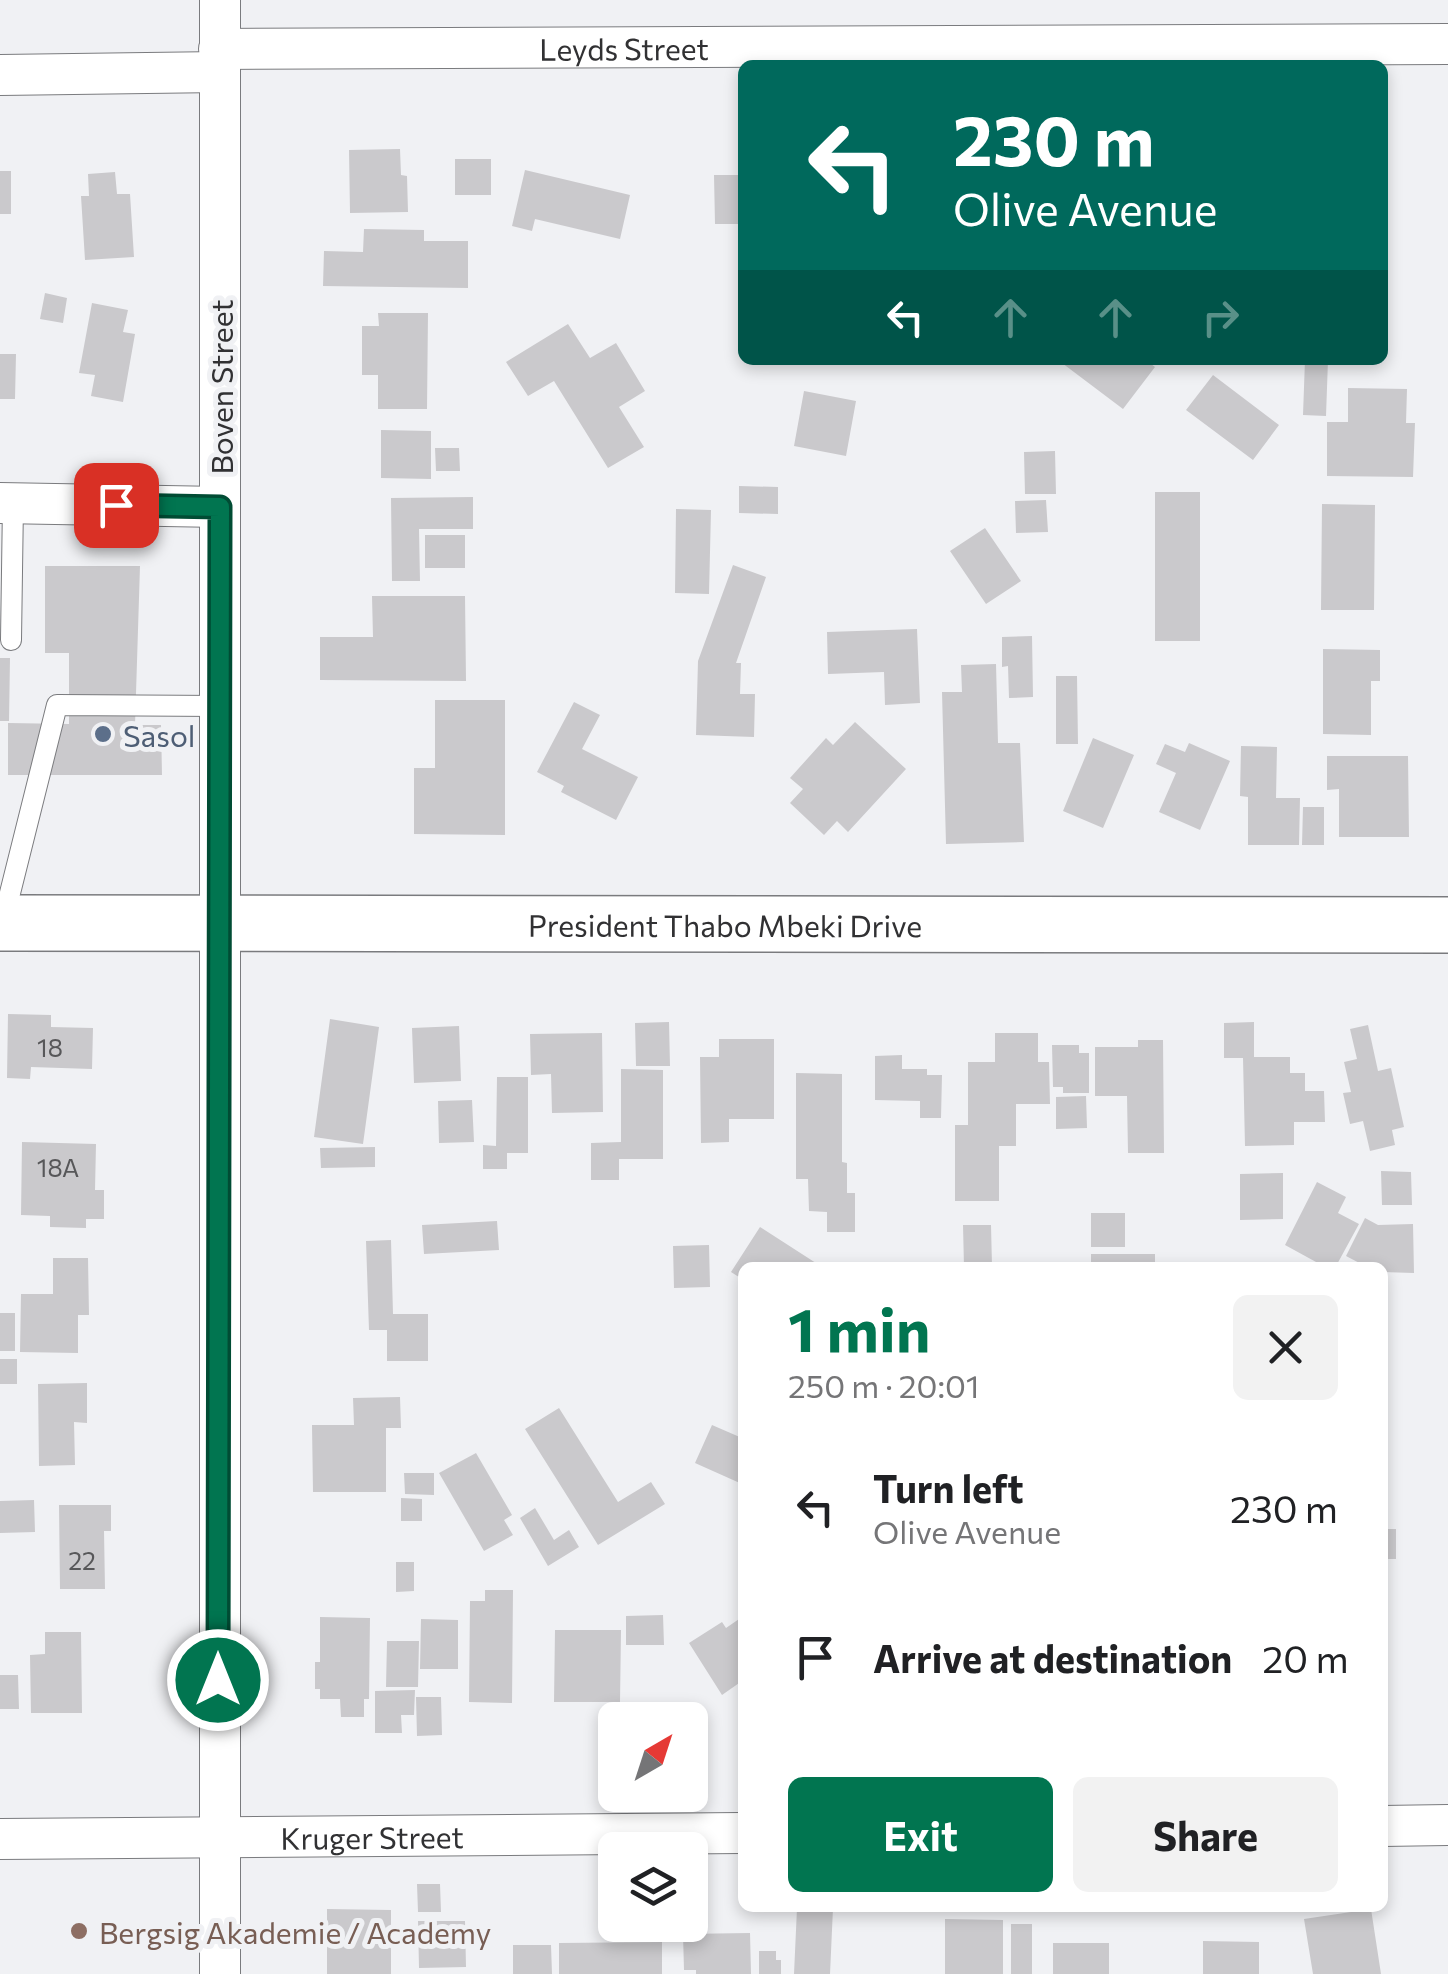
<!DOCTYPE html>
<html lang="en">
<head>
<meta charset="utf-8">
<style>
  body { margin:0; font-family:Commissioner,sans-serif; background:#f2f2f2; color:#202124; height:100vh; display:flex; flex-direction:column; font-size:38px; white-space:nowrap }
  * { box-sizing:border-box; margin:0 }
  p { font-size:32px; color:#757577 }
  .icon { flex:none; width:55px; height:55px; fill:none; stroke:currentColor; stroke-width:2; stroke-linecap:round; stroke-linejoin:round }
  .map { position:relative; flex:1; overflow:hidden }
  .drawer { position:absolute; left:738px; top:1262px; width:650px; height:650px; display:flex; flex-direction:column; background:#fff; border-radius:15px; box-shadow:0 5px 15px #0003 }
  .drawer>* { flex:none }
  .hud { position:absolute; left:738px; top:60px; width:650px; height:305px; border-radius:15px; box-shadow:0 5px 15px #0003; background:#00695c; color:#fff; overflow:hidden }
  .needle { width:65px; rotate:39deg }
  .fabs { position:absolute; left:598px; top:1702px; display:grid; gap:20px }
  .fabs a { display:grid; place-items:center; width:110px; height:110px; border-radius:15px; background:#fff; box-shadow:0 5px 15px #0003; font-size:50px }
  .pin { position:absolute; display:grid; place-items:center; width:85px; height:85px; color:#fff; margin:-42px; border-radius:20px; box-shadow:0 5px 15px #0006 }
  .me { position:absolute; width:110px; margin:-55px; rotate:0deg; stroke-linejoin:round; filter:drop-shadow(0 0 8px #0008) }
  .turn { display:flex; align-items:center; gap:35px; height:210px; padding:0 50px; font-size:45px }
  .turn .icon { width:130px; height:130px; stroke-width:2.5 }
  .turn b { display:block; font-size:70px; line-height:85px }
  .lanes { display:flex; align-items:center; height:95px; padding:0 50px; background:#0003; justify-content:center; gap:50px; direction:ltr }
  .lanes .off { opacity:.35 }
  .round { display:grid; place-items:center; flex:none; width:105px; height:105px; border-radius:15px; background:#f2f2f2 }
  .summary { display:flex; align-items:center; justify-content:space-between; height:170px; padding:0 50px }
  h1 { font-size:60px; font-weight:700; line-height:75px; color:#017550 }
  .button { display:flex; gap:20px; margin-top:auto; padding:20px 50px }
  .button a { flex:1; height:115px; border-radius:15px; background:#017550; color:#fff; font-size:40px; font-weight:700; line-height:115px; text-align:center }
  .button a+a { background:#f2f2f2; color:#202124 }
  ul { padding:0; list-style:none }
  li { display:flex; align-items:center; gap:30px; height:150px; padding:0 50px }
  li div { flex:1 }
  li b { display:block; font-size:38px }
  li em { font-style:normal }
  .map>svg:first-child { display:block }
  .building { fill:#cac9cc }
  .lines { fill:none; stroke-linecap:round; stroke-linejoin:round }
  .lane-casing { stroke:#7a7b7e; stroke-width:22 }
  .street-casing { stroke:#7a7b7e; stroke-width:42 }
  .secondary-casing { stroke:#7a7b7e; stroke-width:58 }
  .lane { stroke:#fff; stroke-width:20 }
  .street { stroke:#fff; stroke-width:40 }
  .secondary { stroke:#fff; stroke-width:55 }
  .route-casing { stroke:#014c34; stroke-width:25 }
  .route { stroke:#017550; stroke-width:18 }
  .service-dot { fill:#5c6f8a; stroke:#f0f1f4; stroke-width:4 }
  .education-dot { fill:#8d6e63; stroke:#f0f1f4; stroke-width:4 }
  .labels { text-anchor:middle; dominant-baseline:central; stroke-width:10; stroke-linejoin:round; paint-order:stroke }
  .number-label { font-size:25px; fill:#575759 }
  .street-label { font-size:30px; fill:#313133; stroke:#f0f1f4 }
  .service-label { font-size:30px; fill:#4e5e75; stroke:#f0f1f4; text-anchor:start }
  .education-label { font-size:30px; fill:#785e54; stroke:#f0f1f4; text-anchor:start }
</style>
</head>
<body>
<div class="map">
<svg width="1448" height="1974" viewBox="0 0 1448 1974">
  <rect width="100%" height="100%" fill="#f0f1f4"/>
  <!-- building -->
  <path class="building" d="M400 149 401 175 407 176 408 212 350 213 349 150Z
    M455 159H491V195H455Z
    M1382 168 1388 169 1386 225H1382Z
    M525 170 630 195 620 239 535 219 532 231 512 226Z
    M0 171H11V214H0Z
    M115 172 117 194H130L134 257 85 260 81 196H89L88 174Z
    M714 175H742V224H715Z
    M364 229 424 230V241H468V288L323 286 324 251 363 252Z
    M45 293 67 298 63 323 40 319Z
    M92 303 128 310 123 332 135 334 123 402 91 396 95 375 79 373Z
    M378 313H428L427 409H378V375H362V326H379Z
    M568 324 590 358 616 343 645 391 619 407 644 447 608 468 554 381 528 396 506 362Z
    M0 354H16L15 399H0Z
    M1058 360H1146L1155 367 1123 409Z
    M1305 360H1328L1326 416 1303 415Z
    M1213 375 1279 425 1253 460 1186 410Z
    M1348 388 1407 389 1406 423H1415L1413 477 1327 476V422H1348Z
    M804 391 856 401 846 456 794 446Z
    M381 430 431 431V479L381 478Z
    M435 448H459L460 471H436Z
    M1055 451 1056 494H1025L1024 452Z
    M739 486 778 487V514L739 513Z
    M1155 492H1200V641H1155Z
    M473 497V529H419L420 581H392L391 498Z
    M1046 500 1048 532 1016 533 1015 501Z
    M1322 504 1375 505 1374 610H1321Z
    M676 509 711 510 709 594 675 593Z
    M985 528 1021 581 986 604 950 551Z
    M425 535H465V568H425Z
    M733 565 766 577 736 663H741L740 694H755L754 737 696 735 698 661Z
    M45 566H140L135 725H161L162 775H8V723L69 724V653H45Z
    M372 596H465L466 681 320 680V637H373Z
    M917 629 920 703 885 705 884 672 828 674 827 632Z
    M1032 636 1033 697 1009 698 1008 666 1002 667V637Z
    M1323 649 1380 650V681H1371V735L1323 734Z
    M0 658H10L9 721H0Z
    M996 664 998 743H1020L1024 842 946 844 942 692H962L961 665Z
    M1056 676H1077L1078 744H1056Z
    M435 700H505V835L414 834V768H435Z
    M574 702 600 715 582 749 638 777 616 820 561 792 564 786 537 772Z
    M855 722 906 769 848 832 837 821 824 835 790 803 803 789 790 778 826 738 833 745Z
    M1093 738 1134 755 1103 828 1063 811Z
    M1189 743 1230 761 1200 830 1159 812 1176 773 1156 764 1165 744 1185 752Z
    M1241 746 1277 747 1276 798H1300L1299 845H1248V797L1240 796Z
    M1327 756H1408L1409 837H1339V789L1327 790Z
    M1303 807H1324V845H1302Z
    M8 1014 51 1015V1027L93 1028 92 1069 31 1067 30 1079 7 1078Z
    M330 1019 379 1027 363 1144 314 1137Z
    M669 1022 670 1066H636L635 1023Z
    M1254 1022V1057H1290V1073H1305V1091H1324L1325 1122H1294V1145L1245 1146 1243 1058H1224V1023Z
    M1368 1025 1378 1071 1391 1068 1404 1127 1392 1130 1395 1145 1370 1151 1363 1121 1350 1124 1343 1093 1351 1092 1344 1062 1357 1059 1350 1029Z
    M459 1026 461 1081 414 1083 412 1028Z
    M602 1033 603 1112 552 1113 551 1074 531 1075 530 1034Z
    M995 1033H1038V1062H1049L1050 1104H1016V1146H999V1201H955V1125H968V1062H995Z
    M719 1039H774V1119H729V1142L701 1143 700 1057H719Z
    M1138 1040H1163L1164 1153H1128L1127 1096H1095V1047H1138Z
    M1052 1045H1079V1053H1089V1093H1063V1087H1053Z
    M902 1055V1069H927V1075H942L941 1118H920V1101L875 1100V1056Z
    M621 1069 663 1070V1159H619V1180H591V1143L621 1142Z
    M796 1073 842 1074V1162L847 1163V1193H855V1232H827V1212L809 1211 808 1179H796Z
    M497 1077H528V1153H507V1169H483V1145L496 1146Z
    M1086 1096 1087 1128 1056 1129V1097Z
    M472 1100 474 1142 439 1143 438 1101Z
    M22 1142 96 1144 95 1190H104V1219H86V1228L50 1227V1216L21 1215Z
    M375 1147V1167L321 1168 320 1148Z
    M1381 1171 1411 1172 1412 1205H1382Z
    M1283 1173V1219L1240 1220V1174Z
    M1317 1182 1346 1197 1338 1213 1359 1224 1335 1268H1327L1285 1245Z
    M1091 1213H1125V1247H1091Z
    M1365 1218 1378 1225 1413 1224 1414 1273 1382 1272V1268H1369L1346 1256Z
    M497 1221 499 1250 424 1254 422 1225Z
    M963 1225H991L992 1266 964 1267Z
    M760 1227 819 1265 818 1268H742V1279L731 1272Z
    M391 1240 393 1314H428V1361H387V1330H369L366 1241Z
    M709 1245 710 1287 674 1288 673 1246Z
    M1091 1254H1155V1268H1091Z
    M53 1258H88L89 1315H78V1353L20 1352 21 1294H53Z
    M0 1313H15V1351H0Z
    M0 1359H17V1384H0Z
    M87 1383V1423L74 1422 75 1465 39 1466 38 1384Z
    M400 1397 401 1428H386V1492H313L312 1425H354L353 1398Z
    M559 1408 618 1502 651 1482 665 1504 598 1545 525 1429Z
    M712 1425 742 1438V1484L695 1463Z
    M476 1453 512 1515 504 1520 513 1535 484 1551 439 1473Z
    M404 1473H434V1495L405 1494Z
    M401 1498 422 1499V1521H401Z
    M34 1500 35 1532 0 1533V1501Z
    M59 1505H111V1531H104L105 1589H60Z
    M535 1508 554 1540 569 1530 579 1547 548 1566 520 1518Z
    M1382 1529H1396V1559H1382Z
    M396 1562H414V1591L396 1592Z
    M485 1590H513L512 1703 469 1702 470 1601H485Z
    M663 1615 664 1645H626V1616Z
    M320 1617 370 1618 369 1699H364V1717H341L340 1699H320V1689H315V1662H320Z
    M742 1617V1681L722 1695 689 1643 722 1622 726 1628Z
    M421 1619 458 1620V1669H420Z
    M555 1630H621L620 1702H554Z
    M45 1632H81L82 1713H31L30 1655 45 1654Z
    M387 1641H419L418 1687H386Z
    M0 1675H18L19 1709H0Z
    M415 1690 414 1715H401L402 1733H375V1691Z
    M416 1697H441L442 1735 417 1736Z
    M417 1884H440L441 1912H418Z
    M797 1908H833L830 1974H794Z
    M327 1909 391 1910V1974H327Z
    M1371 1909 1381 1974H1313L1304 1919Z
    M945 1919 1003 1920V1974H945Z
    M418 1921H465L466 1967 419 1968Z
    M1011 1924H1032V1974H1011Z
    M631 1925H658V1936H632Z
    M750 1933 751 1974H696V1970H684L683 1934Z
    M1203 1941 1259 1942V1974H1203Z
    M662 1942V1974H559V1943Z
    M1053 1943H1109V1974H1053Z
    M513 1945H551L552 1974H513Z
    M759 1951H776V1960H781V1974H759Z"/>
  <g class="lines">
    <!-- lane casing -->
    <g class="lane-casing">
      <path id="lane" d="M11 640 13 503
        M3 921 57 705 220 706"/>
    </g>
    <!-- street casing -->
    <g class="street-casing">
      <g id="street">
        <path d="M220 0V1974"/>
        <path id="s1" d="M219 49 1448 44"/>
        <path d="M0 75 220 72"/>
        <path d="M0 503 220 507"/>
        <path d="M1382 1826 1448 1825"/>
        <path id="s2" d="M0 1839 742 1833"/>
      </g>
    </g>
    <!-- secondary casing -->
    <g class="secondary-casing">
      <g id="secondary">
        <path id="s3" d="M0 923 1448 925"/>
      </g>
    </g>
    <!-- lane -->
    <use href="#lane" class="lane"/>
    <!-- street -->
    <use href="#street" class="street"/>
    <!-- secondary -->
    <use href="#secondary" class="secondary"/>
  </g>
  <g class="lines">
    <!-- route casing -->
    <g class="route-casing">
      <path id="route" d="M116 505 220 507 218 1680"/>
    </g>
    <!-- route -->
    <use href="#route" class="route"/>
  </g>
  <!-- markers -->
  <circle class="service-dot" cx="103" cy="734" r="10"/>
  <circle class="education-dot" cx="79" cy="1931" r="10"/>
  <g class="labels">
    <!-- number labels -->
    <g class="number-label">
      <text x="50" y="1047">18</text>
      <text x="58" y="1167">18A</text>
      <text x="82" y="1560">22</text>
    </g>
    <!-- street labels -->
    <g class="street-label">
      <text stroke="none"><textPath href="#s1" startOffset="405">Leyds Street</textPath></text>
      <text transform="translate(220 387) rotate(-90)">Boven Street</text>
      <text stroke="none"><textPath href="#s3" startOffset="725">President Thabo Mbeki Drive</textPath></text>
      <text stroke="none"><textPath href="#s2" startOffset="372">Kruger Street</textPath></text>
    </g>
    <!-- service labels -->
    <g class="service-label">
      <text x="123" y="734">Sasol</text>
    </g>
    <!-- education labels -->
    <g class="education-label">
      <text x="99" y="1931">Bergsig Akademie / Academy</text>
    </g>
  </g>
</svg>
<div class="fabs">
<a><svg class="needle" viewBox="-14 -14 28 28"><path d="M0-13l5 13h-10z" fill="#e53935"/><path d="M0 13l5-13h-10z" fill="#757577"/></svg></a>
<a><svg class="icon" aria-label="layers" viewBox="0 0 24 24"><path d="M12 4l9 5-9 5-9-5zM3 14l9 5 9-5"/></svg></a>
</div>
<div class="pin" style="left:116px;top:505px;background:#d93025"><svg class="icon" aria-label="arrive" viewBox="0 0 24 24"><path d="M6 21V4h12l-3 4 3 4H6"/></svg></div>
<svg class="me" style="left:218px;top:1680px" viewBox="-20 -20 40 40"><circle r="17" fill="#017550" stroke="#fff" stroke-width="3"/><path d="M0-11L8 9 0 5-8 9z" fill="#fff"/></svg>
<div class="hud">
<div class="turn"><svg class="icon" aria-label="left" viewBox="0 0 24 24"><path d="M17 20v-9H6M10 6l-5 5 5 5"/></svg><div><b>230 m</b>Olive Avenue</div></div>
<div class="lanes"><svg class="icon" aria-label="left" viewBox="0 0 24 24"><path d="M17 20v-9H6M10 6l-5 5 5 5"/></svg><svg class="icon off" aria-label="ahead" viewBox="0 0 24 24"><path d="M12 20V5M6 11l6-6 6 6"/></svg><svg class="icon off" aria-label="ahead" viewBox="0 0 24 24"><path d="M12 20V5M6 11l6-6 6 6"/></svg><svg class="icon off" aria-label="right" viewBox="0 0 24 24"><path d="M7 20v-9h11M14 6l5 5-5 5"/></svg></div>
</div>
<section class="drawer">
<div class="summary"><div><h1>1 min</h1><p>250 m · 20:01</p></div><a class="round"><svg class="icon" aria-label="close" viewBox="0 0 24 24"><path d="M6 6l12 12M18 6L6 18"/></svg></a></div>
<ul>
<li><svg class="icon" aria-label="left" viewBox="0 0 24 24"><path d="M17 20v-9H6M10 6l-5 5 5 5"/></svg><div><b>Turn left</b><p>Olive Avenue</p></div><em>230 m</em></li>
<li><svg class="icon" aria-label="arrive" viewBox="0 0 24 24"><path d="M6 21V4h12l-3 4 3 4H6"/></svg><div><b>Arrive at destination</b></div><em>20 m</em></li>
</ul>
<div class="button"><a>Exit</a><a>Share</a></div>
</section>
</div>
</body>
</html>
